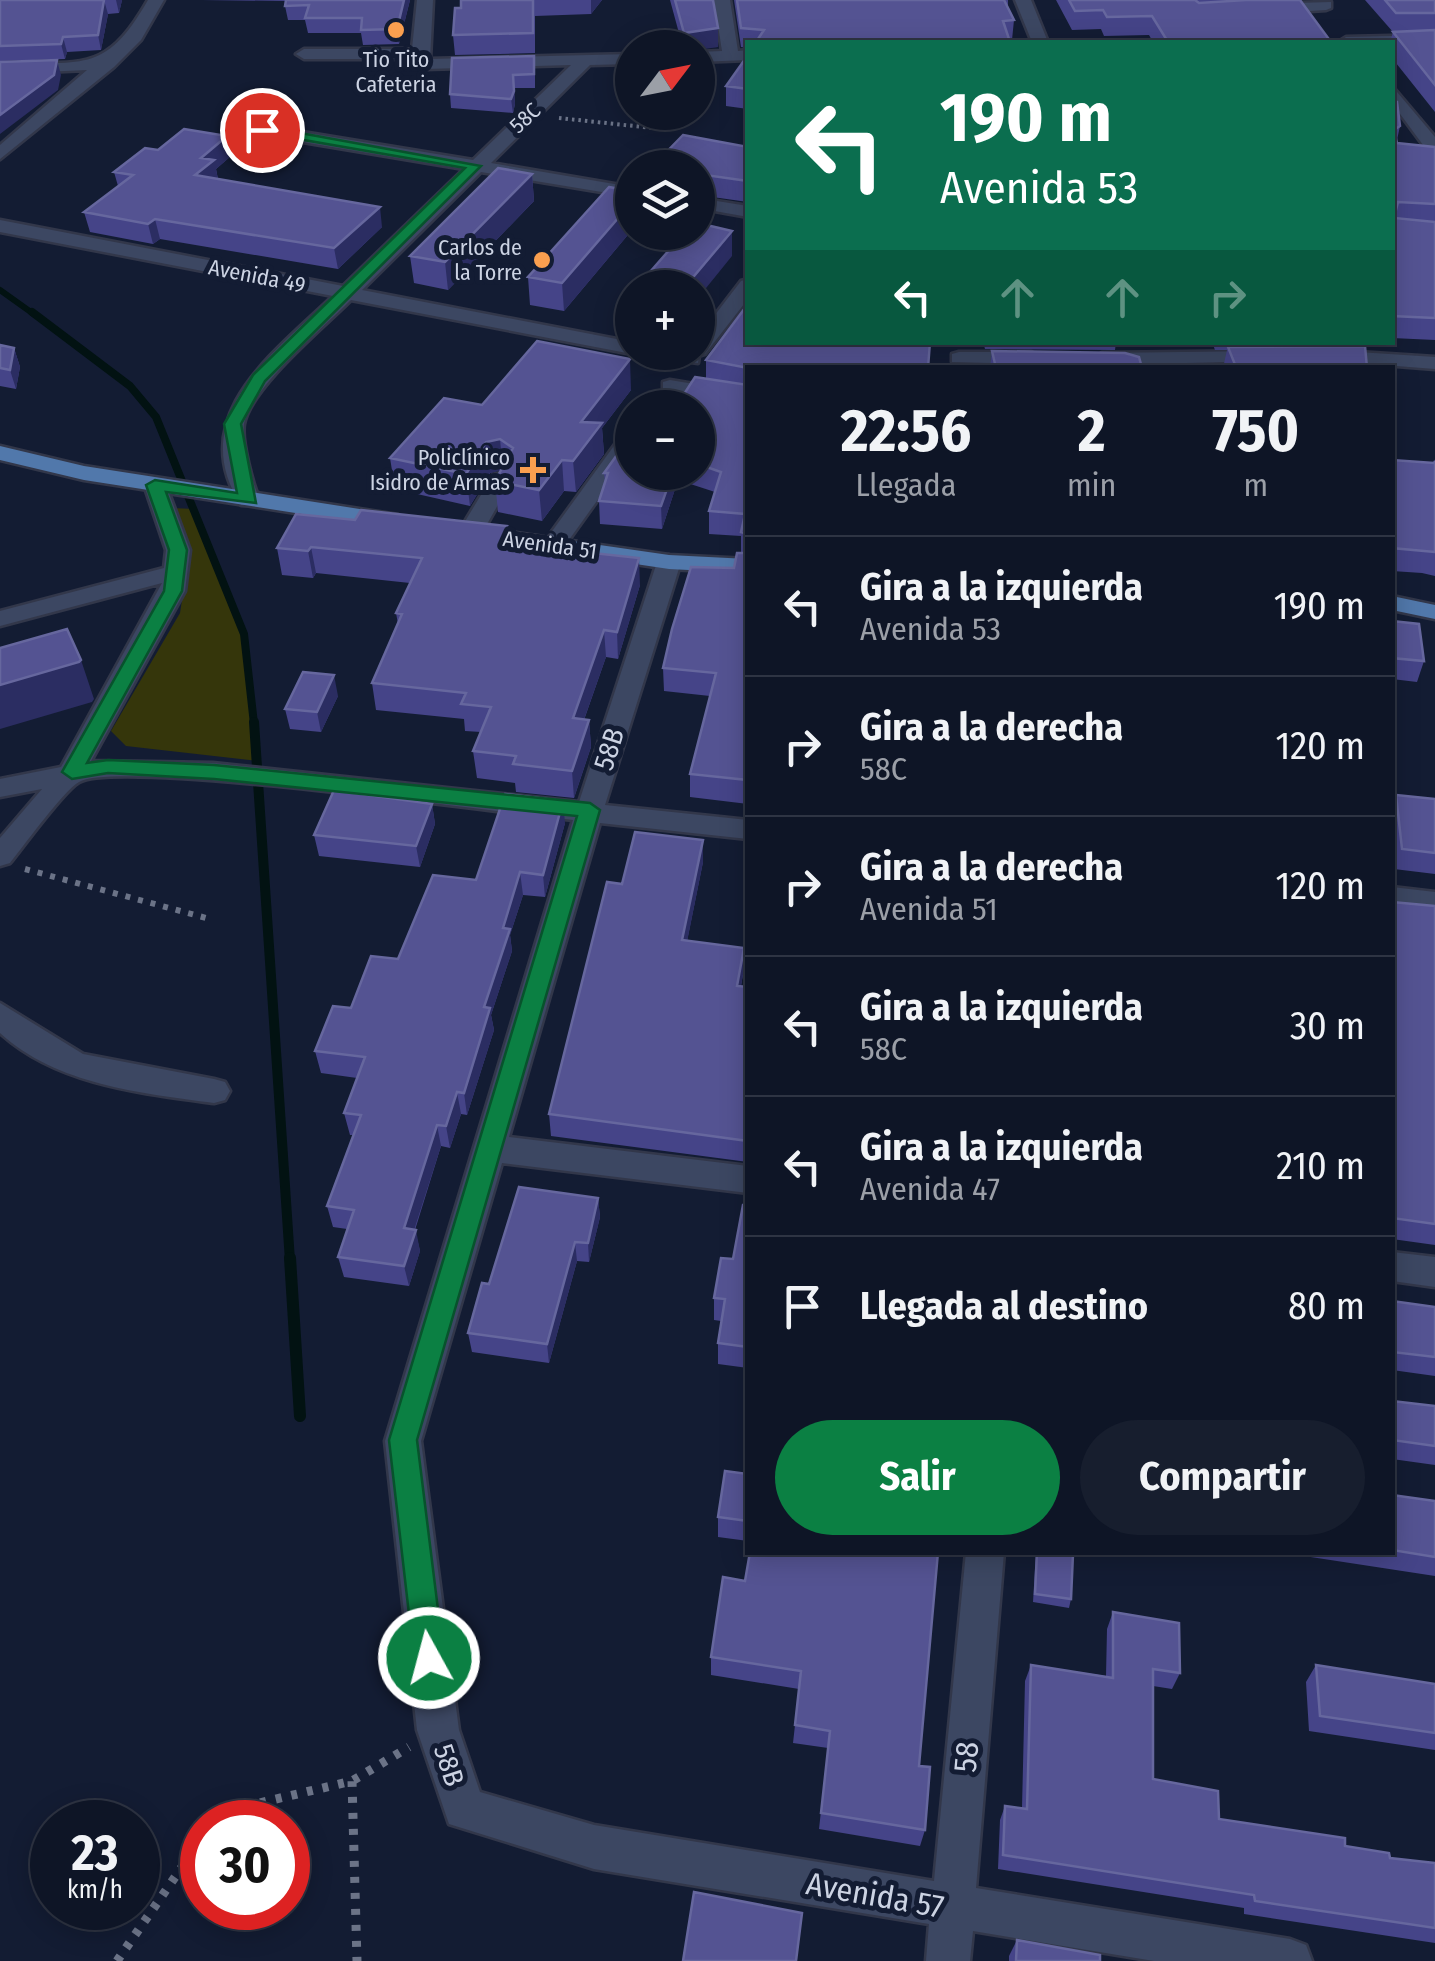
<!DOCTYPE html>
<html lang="es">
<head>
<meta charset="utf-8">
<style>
  body { margin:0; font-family:"Fira Sans Condensed",sans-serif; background:#171e2e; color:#f1f3f6; height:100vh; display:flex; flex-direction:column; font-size:38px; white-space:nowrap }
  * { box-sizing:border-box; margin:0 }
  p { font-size:32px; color:#9b9fa7 }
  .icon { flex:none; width:55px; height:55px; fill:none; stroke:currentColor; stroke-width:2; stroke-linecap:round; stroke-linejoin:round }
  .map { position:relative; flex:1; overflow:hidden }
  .drawer { position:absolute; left:745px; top:365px; width:650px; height:1190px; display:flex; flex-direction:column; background:#0e1526; border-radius:0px; box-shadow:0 5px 25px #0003,0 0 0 2px #2e3443 }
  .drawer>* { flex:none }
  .top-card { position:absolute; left:745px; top:40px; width:650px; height:305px; border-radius:0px; box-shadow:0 5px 25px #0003,0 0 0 2px #2e3443; background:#0b6e4f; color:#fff; overflow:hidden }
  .needle { width:65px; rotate:58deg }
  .fabs { position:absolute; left:615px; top:30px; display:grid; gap:20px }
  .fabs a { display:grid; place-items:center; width:100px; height:100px; border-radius:50%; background:#0e1526; box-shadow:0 5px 25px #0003,0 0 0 2px #2e3443; font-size:50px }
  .speed { position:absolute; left:30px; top:1800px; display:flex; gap:20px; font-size:50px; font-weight:700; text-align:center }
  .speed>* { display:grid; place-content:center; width:130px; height:130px; border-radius:50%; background:#0e1526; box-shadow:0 5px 25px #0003,0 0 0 2px #2e3443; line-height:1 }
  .speed small { font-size:25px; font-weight:400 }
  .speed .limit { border:15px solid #d22; background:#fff; color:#111 }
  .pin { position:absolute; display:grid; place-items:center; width:85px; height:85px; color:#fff; margin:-42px; border:5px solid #fff; border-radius:50%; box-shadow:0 2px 10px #0007 }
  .me { position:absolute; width:110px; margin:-55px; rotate:353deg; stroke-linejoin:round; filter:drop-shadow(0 0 8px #0008) }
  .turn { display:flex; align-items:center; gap:35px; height:210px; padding:0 30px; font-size:45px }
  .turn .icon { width:130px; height:130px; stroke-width:2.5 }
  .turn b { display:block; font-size:70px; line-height:85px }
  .lanes { display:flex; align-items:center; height:95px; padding:0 30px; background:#0003; justify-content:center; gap:50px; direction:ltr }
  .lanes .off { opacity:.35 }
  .eta { display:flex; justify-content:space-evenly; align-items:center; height:170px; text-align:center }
  .eta b { font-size:60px; font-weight:700; line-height:70px }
  .cta { display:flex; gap:20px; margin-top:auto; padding:20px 30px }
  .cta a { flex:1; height:115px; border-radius:60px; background:#0b8043; color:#fff; font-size:40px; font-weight:700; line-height:115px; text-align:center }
  .cta a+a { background:#171e2e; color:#f1f3f6 }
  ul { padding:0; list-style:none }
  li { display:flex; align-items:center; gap:30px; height:140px; padding:0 30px; border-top:2px solid #2e3443 }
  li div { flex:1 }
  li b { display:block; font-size:38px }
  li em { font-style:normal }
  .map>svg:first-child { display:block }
  .green { fill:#35360b }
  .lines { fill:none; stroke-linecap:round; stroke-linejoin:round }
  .stream-far3 { stroke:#021212; stroke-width:6 }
  .stream-far2 { stroke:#021212; stroke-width:8 }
  .stream-far1 { stroke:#021212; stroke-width:10 }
  .stream { stroke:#021212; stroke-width:12 }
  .minor-casing { stroke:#32374a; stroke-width:5 }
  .major-casing { stroke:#32374a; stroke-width:5 }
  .path-far2 { stroke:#6b7387; stroke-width:4; stroke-dasharray:2.5 4; stroke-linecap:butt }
  .path-far1 { stroke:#6b7387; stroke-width:6; stroke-dasharray:5 8; stroke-linecap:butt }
  .path { stroke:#6b7387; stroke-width:9; stroke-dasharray:6 10; stroke-linecap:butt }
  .minor { fill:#3c4762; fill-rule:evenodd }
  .major { fill:#5178ab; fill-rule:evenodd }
  .wall { fill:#454488 }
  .shaded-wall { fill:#2b2d62 }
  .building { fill:#545392; stroke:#66679e; stroke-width:2.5 }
  .route { fill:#0b8043; stroke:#07532c; stroke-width:2.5 }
  .poi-dot { fill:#fa9f4f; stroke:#131c33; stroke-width:4 }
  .labels { text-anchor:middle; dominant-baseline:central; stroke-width:10; stroke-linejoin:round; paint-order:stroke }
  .far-poi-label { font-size:22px; fill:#ccd3e3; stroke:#131c33; text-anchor:end }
  .far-street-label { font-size:22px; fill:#ccd3e3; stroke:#131c33 }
  .street-label { font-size:28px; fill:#ccd3e3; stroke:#131c33 }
  .near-street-label { font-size:32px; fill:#ccd3e3; stroke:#131c33 }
</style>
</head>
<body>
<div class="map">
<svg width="1435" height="1961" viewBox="0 0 1435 1961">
  <rect width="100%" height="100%" fill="#131c33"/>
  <!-- green -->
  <path class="green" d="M170 508 196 509 244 634 258 761 126 746 111 731 180 613 189 555Z"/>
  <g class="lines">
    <!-- stream-far3 -->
    <path class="stream-far3" d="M0 290 35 315"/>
    <!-- stream-far2 -->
    <path class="stream-far2" d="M32 312 130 386 156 417 244 634 254 724"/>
    <!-- stream-far1 -->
    <path class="stream-far1" d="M254 722 290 1261"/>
    <!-- stream -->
    <path class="stream" d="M290 1258 300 1416"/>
    <!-- minor casing -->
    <g class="minor-casing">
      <path id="minor" d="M148 0H164L141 40 114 67 0 159V145L87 70 0 74V64C81 60 104 77 148 0Z
        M417 0H433L430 59 632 54V64L590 65 491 163 632 187V197L481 172 362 290 632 342V352H639L632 354 351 300C324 327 251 387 244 424 241 440 253 486 260 500L257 505H241C184 416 275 352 333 296L0 232V220L343 286 464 169 261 135 251 127 268 94 282 98 272 127 473 160 571 65 424 69 414 59H304L296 54 304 49H412Z
        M714 0H730L738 51 748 50V60L698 62V52L722 51Z
        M1015 0H1031L1048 42H1032Z
        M1331 2V8L1326 10 1264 14 1256 9 1264 4Z
        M1435 35V45L1338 42 1346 37Z
        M1392 86 1435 137V154L1429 153 1392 103Z
        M698 198 748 206V217L698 208Z
        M748 279V299L705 354 699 356 698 363 650 356 647 352H698V337L741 281Z
        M1327 350 1435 357V369L1320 360 1317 356Z
        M1266 351 1276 357 1273 361 1102 365 1092 359 1102 353Z
        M959 352H1031L1041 358 1031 364 952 362V354Z
        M670 380 748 393V405L663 390V382Z
        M632 430V452L561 551H545V541L624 432Z
        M501 473 512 480 482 533 478 538H462L458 533 493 475Z
        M155 478 166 485 190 550 185 591 91 761 213 763 579 802 657 562 669 555 681 562 605 805 748 820V839L600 823 509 1137 748 1166V1193L502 1163 421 1441 459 1730 480 1792 594 1825 934 1881 966 1552H1004L976 1888 1290 1939 1306 1945 1312 1961H1154L973 1931 970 1961H926L929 1924 594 1869 449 1824 417 1730 385 1441 573 820C502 813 120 759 79 782 64 790 24 846 10 863L0 866V838L42 789 0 797V779L61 767 162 583 0 626V611L164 568 166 550 144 485Z
        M1392 887 1435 892V912L1392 907Z
        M0 1003 83 1054 214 1079 225 1082 230 1091 225 1100 214 1103C141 1093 57 1085 0 1033Z
        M1392 1252 1435 1257V1287L1392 1281Z"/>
    </g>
    <!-- major casing -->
    <g class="major-casing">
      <path id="major" d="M0 446 84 466 398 515 410 522 398 529 84 480 0 460Z
        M468 526 669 555 748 559V573L669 569 460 538V528Z
        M1392 596 1435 605V619L1392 610Z"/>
    </g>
    <!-- path-far2 -->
    <path class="path-far2" d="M559 118 653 128"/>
    <!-- path-far1 -->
    <path class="path-far1" d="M25 869 210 919"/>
    <!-- path -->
    <path class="path" d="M352 1781 357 1961
      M218 1822 230 1810 352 1781 409 1747
      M117 1961 202 1838"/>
    <!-- minor -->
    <use href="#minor" class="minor"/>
    <!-- major -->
    <use href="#major" class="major"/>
  </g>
  <!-- wall -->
  <path class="wall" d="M0 0H122L119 13 108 14 101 50 67 52 65 59 0 61Z
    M202 0H410L399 44 363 45 361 33H308L305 20H288L285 6 286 1Z
    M461 0H602L591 14 535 16V53L455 55 453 35 461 8Z
    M670 0H713L718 47 683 48Z
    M734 0H1008V7L1014 20 1012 40H1009L1010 42H748V48L741 47Z
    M1056 0H1300L1331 42H1153L1149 35 1104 36 1101 29 1072 30Z
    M1365 0H1435V112L1392 58V42H1390L1393 32Z
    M748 55V109L726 106V86Z
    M452 58 535 70V88H514L515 104 513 113 451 108 450 94Z
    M1392 102 1400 126 1397 140V143L1435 147V340L1392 338Z
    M227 136 231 156 216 169 218 179 382 227 338 269 160 239 153 244 90 232 84 212 118 186 114 172Z
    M748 147V202L698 195V168Z
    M532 174 534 201 448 290 414 283 410 256Z
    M632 191V230L564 311 530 305 528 277Z
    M632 292V327L627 326 626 300Z
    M983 342H1116L1115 350 985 349Z
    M1212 342H1359L1358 346 1367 368H1223L1227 350H1215Z
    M0 345 14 348 20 367 16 389 0 386Z
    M992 351 1142 368H990Z
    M706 360 748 368V804L690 797V774L710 696 664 691 663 668 734 568 741 553V536L709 534V511L715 492 678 480 662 529 600 524 599 501 605 482 604 473 698 472V408L706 379Z
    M631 390 602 428 604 454 576 492 564 491 542 521 498 512 495 481 500 470 490 473 470 506 395 489 390 458 482 405Z
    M1435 459V576L1422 573 1392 571V460L1434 463Z
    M355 520 507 526 509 544 640 585 618 659 606 657 584 720H589L591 747 574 798 516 792 515 783 477 778 473 751 481 732 465 731 464 719 376 710 372 683 398 624 396 613 410 583 316 573 313 578 282 575 277 548Z
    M1392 621 1424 661 1417 682 1392 679Z
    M338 696 321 732 290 729 285 709Z
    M1396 795 1435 799V874L1394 869 1392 804Z
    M432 804 435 824 420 867 319 856 314 835Z
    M565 823 545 897 523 895 510 935 512 951 491 1015 494 1030 467 1115 461 1114 450 1148 441 1146 415 1230 420 1251 409 1286 344 1277 338 1257 347 1229 333 1227 327 1206 353 1135H350L344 1113 357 1078 321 1073 315 1051 398 959 476 880Z
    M703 840V862L687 941 744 969 741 986 748 987V1162L551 1136 549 1114 622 884Z
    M1392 902 1435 906V1245L1392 1239Z
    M598 1198 600 1217 589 1262 577 1261 549 1363 472 1352 468 1333 489 1284Z
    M748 1205V1368L718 1364V1343L721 1321 714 1320V1298L733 1259Z
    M1392 1301 1435 1307V1376L1392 1370Z
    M1392 1401 1435 1406V1465L1392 1459Z
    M748 1474V1541L718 1537V1517Z
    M1392 1495 1435 1501V1576L1278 1552H1392Z
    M1036 1552H1062L1071 1599 1069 1608 1033 1602Z
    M1132 1552H1168L1166 1557Z
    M745 1581 925 1690 919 1766 925 1830 920 1846 819 1829 828 1748 793 1743 799 1689 711 1675V1657Z
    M1113 1612 1180 1673 1172 1689 1153 1686V1779L1219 1819 1345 1846 1390 1858 1435 1863V1943L1244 1914V1908L998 1869 1000 1820 1005 1806 1022 1808 1025 1681 1031 1665 1106 1676 1107 1629Z
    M1316 1665 1435 1684V1750L1309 1731 1306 1682Z
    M1017 1940 1100 1961H1009V1956Z"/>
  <!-- shaded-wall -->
  <path class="shaded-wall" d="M104 0 108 14 101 50 98 35Z
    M116 0H122L119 13Z
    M404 0H410L399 44 397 29Z
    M591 0H602L591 14Z
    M718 28V47L698 50V48H684V33Z
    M63 37 67 52 65 59 61 44Z
    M57 60 61 75 58 90 0 134V115Z
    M514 88 515 104 513 113 511 99Z
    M227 136 231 156 216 169 218 180 195 175 201 158Z
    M532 174 534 201 448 290 445 262Z
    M632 202V230L564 311 562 283Z
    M380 207 382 227 338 269 334 248Z
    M155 219 160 239 153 244 148 224Z
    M732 231V256L698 298V288H684Z
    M14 348 20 367 16 389 10 370Z
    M630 359 631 390 602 428 604 454 576 492 573 461 581 422Z
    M500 439 503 470 490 473 470 506 466 474 486 442Z
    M562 460 564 491 542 521 539 490Z
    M673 472H678V480L662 529 661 506Z
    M507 526 510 552 500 543Z
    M311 547 316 573 313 578 308 551Z
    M639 558 640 585 618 659 617 632Z
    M604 630 606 657 575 745 573 718Z
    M81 660 94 699 92 702 0 729V685Z
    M334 675 338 696 321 732 317 712Z
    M589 720 591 747 574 798 572 771Z
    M563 801 565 823 545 897 543 875Z
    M432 804 435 824 420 867 416 846Z
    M703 840V862L683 962 682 940Z
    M520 872 523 895 510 935 512 951 491 1015 494 1030 467 1115 464 1093 503 928Z
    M744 948V969L737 1007V986Z
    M457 1092 461 1114 450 1148 446 1126Z
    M437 1125 441 1146 408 1249 404 1228Z
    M598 1198 600 1217 589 1262 588 1243Z
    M416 1230 420 1251 409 1286 404 1266Z
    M575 1242 577 1261 549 1363 547 1344Z"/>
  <!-- building -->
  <path class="building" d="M0 0H104L98 35 63 37 61 44 0 46Z
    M286 0H404L397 29 361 30 362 18H305L309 5 285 6Z
    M461 0H533V33L453 35 455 8H461Z
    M675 0H713L718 28 684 33Z
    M737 0H1004L1014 20 1003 21 1010 42H756L764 30 741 28Z
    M1069 0H1195L1199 3 1246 0H1300L1331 42H1168L1152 16 1107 17 1103 10 1075 11Z
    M1385 0H1435V13H1396Z
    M1435 30V85L1393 32Z
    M748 55V89L726 86Z
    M534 56V74L513 75 514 91 511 99 450 94 452 58Z
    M57 60 54 75 0 115V62Z
    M1392 102H1397L1400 126 1394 130 1397 143 1435 147V204L1398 202 1394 218 1435 222V318L1392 316Z
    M184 129 227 136 201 158 214 160 195 175 380 207 334 248 155 219 148 224 84 212 133 175 114 172 145 148 158 150Z
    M683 135 748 147V181L698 174V168L652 167Z
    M498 168 532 174 445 262 410 256Z
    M609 187 632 191V202L562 283 528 277Z
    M698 223 732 231 684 288H636L685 232H698Z
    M632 292V301L626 300Z
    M748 304V342H930L928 368H748L706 360Z
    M537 341 630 359 581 422 602 423 573 461 562 460 539 490 495 481 513 448 500 439 486 442 466 474 390 458 444 398 482 405Z
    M0 345 14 348 10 370 0 368Z
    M1365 346 1367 368H1230L1236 367 1228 347Z
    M992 351 1125 353 1139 357 1142 368H996Z
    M695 377 748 385V534L741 532 745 514 709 511 721 472 698 464V408H675Z
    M632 434V472H673L661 506 599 501 608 473H604Z
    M1392 460 1434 463 1435 461V552L1392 548Z
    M361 510 507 526 500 543 639 558 617 632 604 630 573 718 589 720 572 771 513 764 516 756 473 751 491 707 461 704 466 693 372 683 402 614 396 613 422 558 311 547 308 551 277 548 296 514 355 520Z
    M737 553H748V780L690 774 716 673 663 668 672 629 691 567 734 568Z
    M1392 621 1419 624 1424 661 1392 658Z
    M67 629 81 660 79 662 0 685V648Z
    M303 672 334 675 317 712 285 709Z
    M334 790 432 804 416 846 314 835Z
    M505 794 563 801 543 875 520 872 503 928 510 929 484 1007 490 1008 464 1093 457 1092 446 1126 437 1125 404 1228 416 1230 404 1266 338 1257 354 1210 327 1206 361 1115 344 1113 365 1057 315 1051 333 1006 351 1008 371 956 398 959 433 875 476 880Z
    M1396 795 1435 799V853L1402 849Z
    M635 832 703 840 682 940 744 948 737 986 748 987V1141L549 1114 607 882 622 884Z
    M1392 902 1435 906V1224L1392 1218Z
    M519 1187 598 1198 588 1243 575 1242 547 1344 468 1333 482 1283 489 1284Z
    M743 1205H748V1347L718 1343 725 1299 714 1298 721 1258 733 1259Z
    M1392 1301 1435 1307V1357L1392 1352Z
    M1392 1401 1435 1406V1446L1392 1440Z
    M725 1471 748 1474V1521L718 1517Z
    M1392 1495 1435 1501V1557L1392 1550Z
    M750 1552H938L919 1766 930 1767 925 1830 821 1813 830 1731 795 1725 801 1671 711 1657 723 1577 745 1581Z
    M1037 1552H1062L1073 1554 1071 1599 1035 1594Z
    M1113 1612 1179 1623 1180 1673 1153 1669V1779L1218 1791 1219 1819 1345 1838V1846L1389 1853 1390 1858 1435 1863V1928L1255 1901 1254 1895 1003 1855 1005 1806 1027 1809 1031 1665 1113 1678Z
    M1316 1665 1435 1684V1733L1320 1716Z
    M694 1892 802 1913 796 1961H683Z
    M1017 1940 1100 1955V1961H1016Z"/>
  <!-- route -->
  <path class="route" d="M262 126 481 166 265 381 241 424 256 503 166 492 187 550 182 591 87 763 108 760 214 765 590 803 600 810 417 1440 444 1658 440 1668 429 1673 418 1668 414 1658 389 1440 577 816 214 779 108 773 72 779 62 772 164 591 169 550 146 485 155 480 237 493 224 424 253 375 465 168 258 132Z"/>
  <!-- markers -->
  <g class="poi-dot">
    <circle cx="396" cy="30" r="10"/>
    <circle cx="542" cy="260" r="10"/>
    <path d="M528 455h10v10h10v10h-10v10h-10v-10h-10v-10h10z"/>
  </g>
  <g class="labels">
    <!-- far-poi labels -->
    <g class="far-poi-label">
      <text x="396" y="59" text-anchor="middle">Tio Tito<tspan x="396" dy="25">Cafeteria</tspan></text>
      <text x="522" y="247">Carlos de<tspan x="522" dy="25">la Torre</tspan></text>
      <text x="510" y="457">Policlínico<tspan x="510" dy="25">Isidro de Armas</tspan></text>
    </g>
    <!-- far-street labels -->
    <g class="far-street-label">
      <text transform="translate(525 118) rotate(-43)">58C</text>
      <text transform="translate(257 276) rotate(11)">Avenida 49</text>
      <text transform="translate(550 545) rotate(8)">Avenida 51</text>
    </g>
    <!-- street labels -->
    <g class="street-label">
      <text transform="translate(609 749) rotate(-72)">58B</text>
      <text transform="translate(449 1765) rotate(72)">58B</text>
    </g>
    <!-- near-street labels -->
    <g class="near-street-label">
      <text transform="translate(966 1757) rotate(-85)">58</text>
      <text transform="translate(875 1895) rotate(10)">Avenida 57</text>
    </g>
  </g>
</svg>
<div class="fabs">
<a><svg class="needle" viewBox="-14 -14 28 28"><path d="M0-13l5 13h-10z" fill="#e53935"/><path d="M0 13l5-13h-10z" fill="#9b9fa7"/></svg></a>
<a><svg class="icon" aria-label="layers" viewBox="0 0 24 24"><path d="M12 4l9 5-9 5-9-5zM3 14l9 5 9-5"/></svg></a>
<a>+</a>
<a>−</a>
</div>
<div class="speed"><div>23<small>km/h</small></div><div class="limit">30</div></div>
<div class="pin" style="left:262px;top:130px;background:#d93025"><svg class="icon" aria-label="arrive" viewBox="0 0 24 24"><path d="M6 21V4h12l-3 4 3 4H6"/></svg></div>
<svg class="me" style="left:429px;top:1658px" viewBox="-20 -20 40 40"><circle r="17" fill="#0b8043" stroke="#fff" stroke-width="3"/><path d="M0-11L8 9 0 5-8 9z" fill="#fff"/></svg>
<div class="top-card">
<div class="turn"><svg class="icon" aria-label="left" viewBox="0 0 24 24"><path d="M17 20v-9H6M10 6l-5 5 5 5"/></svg><div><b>190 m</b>Avenida 53</div></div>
<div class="lanes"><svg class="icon" aria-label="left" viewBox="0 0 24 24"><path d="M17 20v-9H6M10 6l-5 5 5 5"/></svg><svg class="icon off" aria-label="ahead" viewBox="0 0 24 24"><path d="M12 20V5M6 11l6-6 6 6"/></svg><svg class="icon off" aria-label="ahead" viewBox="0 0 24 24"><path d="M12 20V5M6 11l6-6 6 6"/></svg><svg class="icon off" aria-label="right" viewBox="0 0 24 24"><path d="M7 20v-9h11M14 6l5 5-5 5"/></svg></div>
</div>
<section class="drawer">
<div class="eta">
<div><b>22:56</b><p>Llegada</p></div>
<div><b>2</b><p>min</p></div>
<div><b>750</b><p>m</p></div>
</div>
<ul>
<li><svg class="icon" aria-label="left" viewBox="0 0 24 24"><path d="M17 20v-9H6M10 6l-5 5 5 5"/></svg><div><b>Gira a la izquierda</b><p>Avenida 53</p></div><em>190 m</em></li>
<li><svg class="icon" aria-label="right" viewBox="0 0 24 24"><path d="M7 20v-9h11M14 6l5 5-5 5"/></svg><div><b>Gira a la derecha</b><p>58C</p></div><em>120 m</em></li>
<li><svg class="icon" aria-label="right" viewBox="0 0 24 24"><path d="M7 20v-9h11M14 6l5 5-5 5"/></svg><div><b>Gira a la derecha</b><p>Avenida 51</p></div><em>120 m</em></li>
<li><svg class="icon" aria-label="left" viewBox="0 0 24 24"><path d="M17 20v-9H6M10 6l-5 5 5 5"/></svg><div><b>Gira a la izquierda</b><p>58C</p></div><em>30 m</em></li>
<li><svg class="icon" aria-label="left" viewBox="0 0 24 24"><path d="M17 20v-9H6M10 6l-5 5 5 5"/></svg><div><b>Gira a la izquierda</b><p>Avenida 47</p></div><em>210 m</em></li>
<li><svg class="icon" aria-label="arrive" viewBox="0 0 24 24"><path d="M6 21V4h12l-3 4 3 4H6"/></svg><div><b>Llegada al destino</b></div><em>80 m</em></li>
</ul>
<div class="cta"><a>Salir</a><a>Compartir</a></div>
</section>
</div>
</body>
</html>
